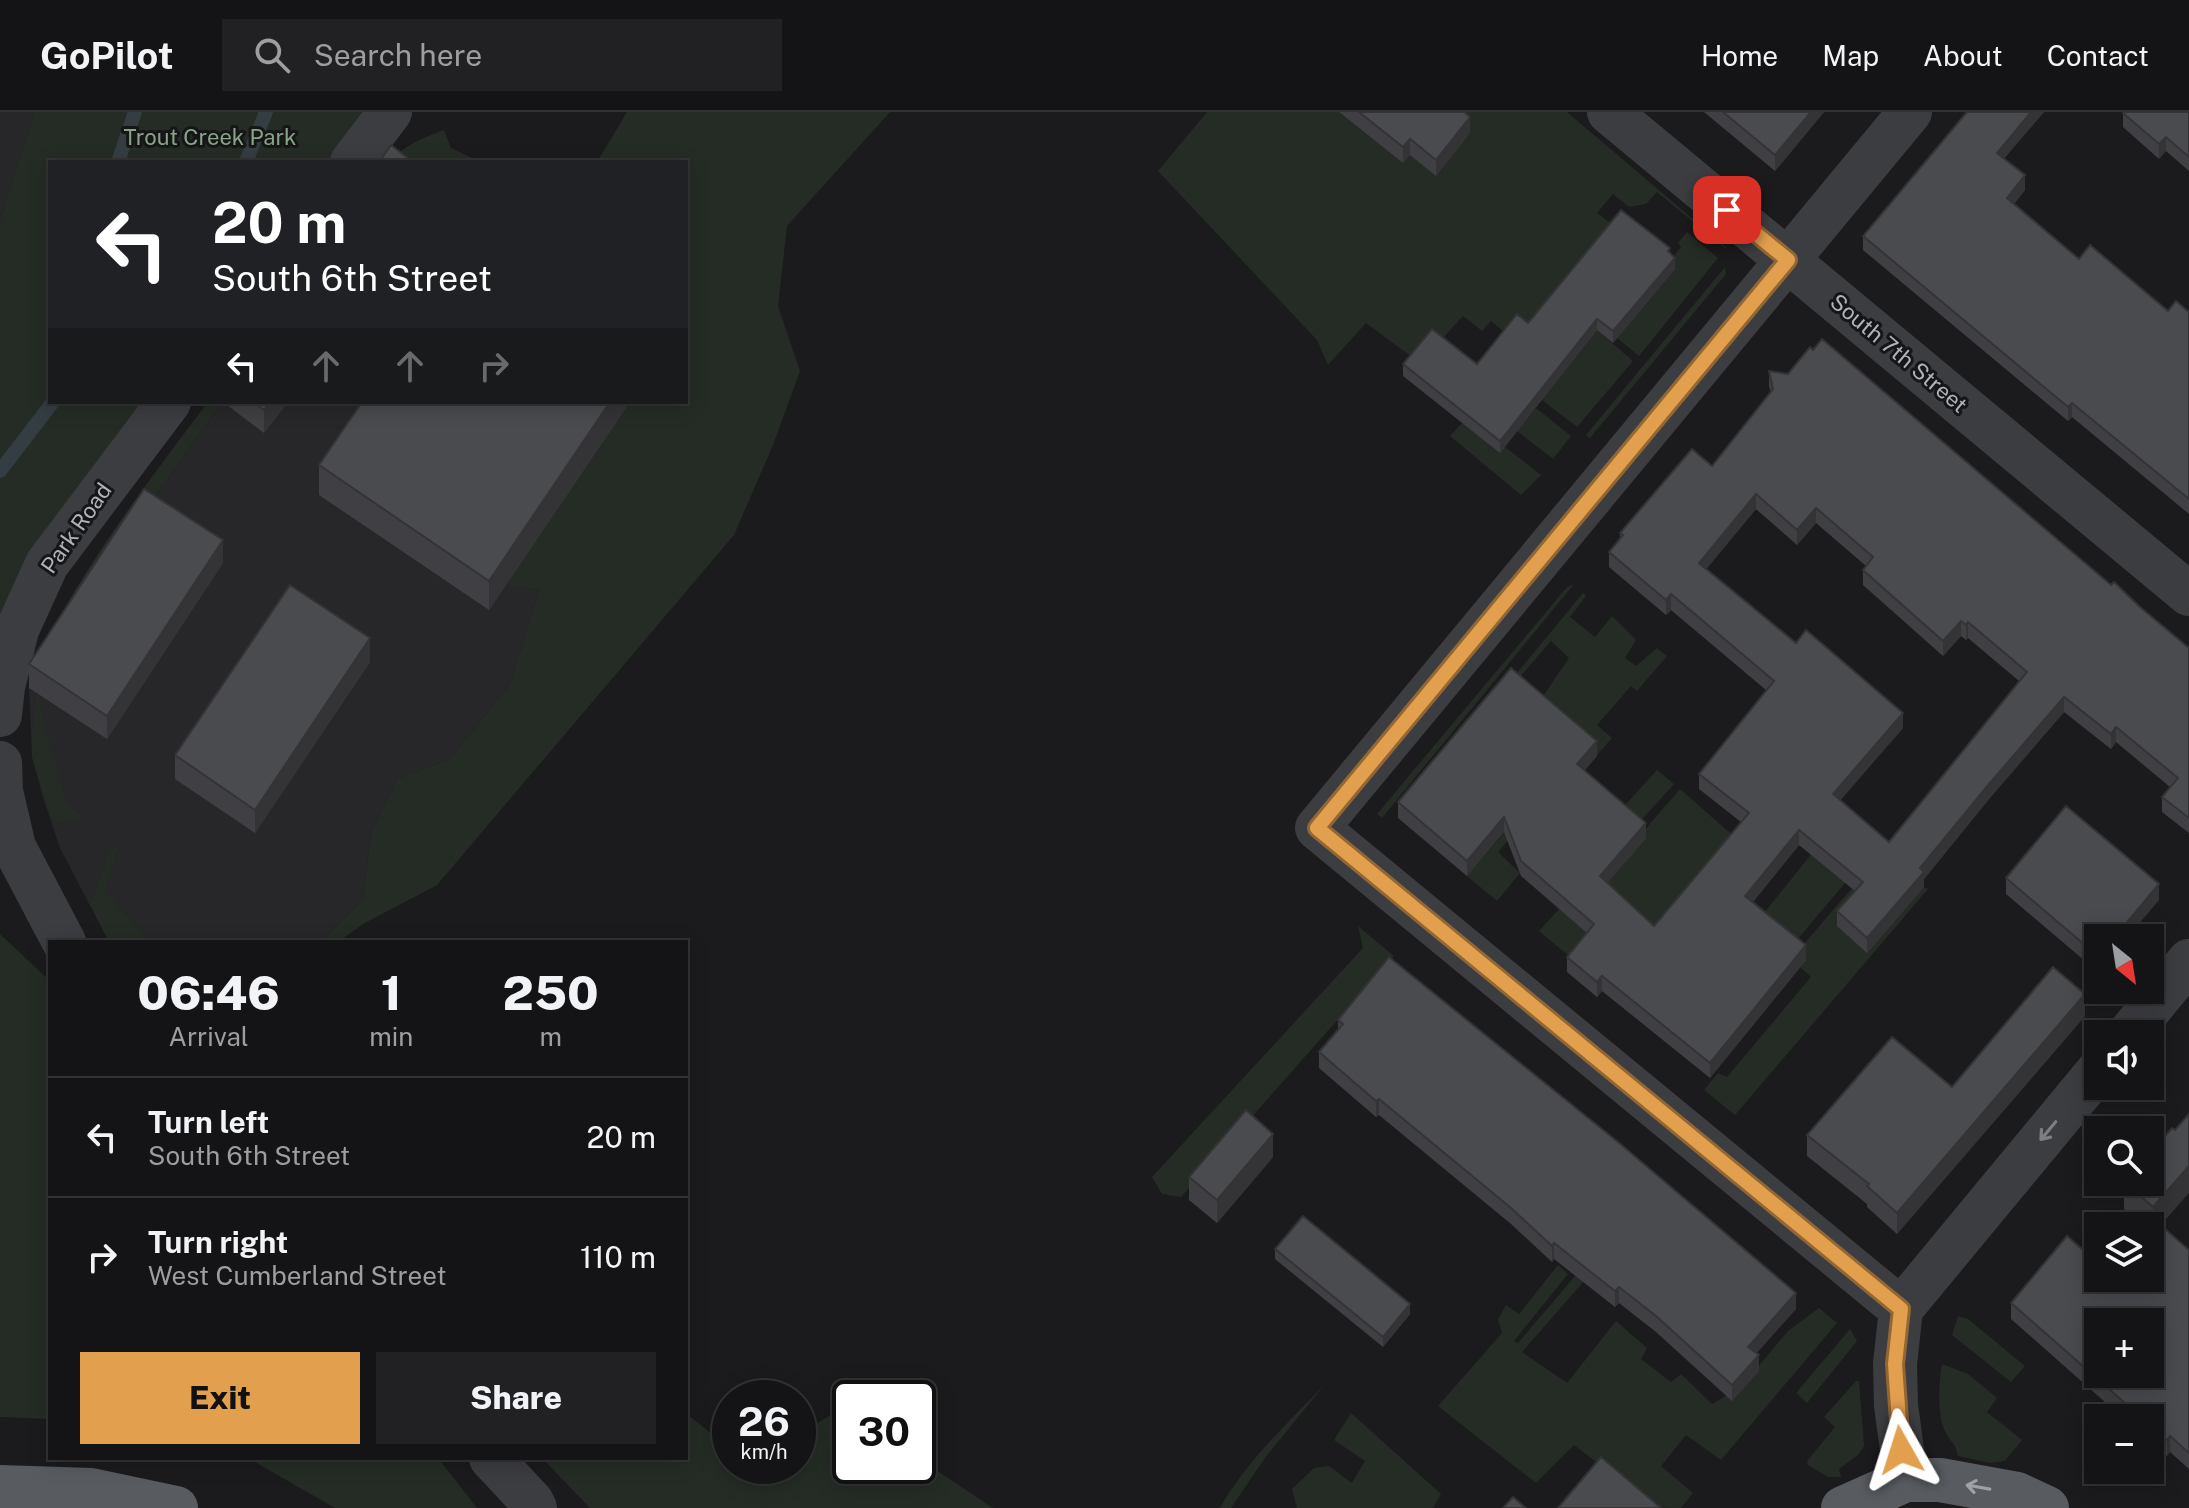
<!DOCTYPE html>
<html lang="en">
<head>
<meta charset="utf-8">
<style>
  body { margin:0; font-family:"Public Sans",sans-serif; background:#212123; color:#f1f3f6; height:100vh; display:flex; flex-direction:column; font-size:30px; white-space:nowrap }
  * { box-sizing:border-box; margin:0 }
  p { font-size:26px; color:#9d9ea1 }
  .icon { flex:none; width:44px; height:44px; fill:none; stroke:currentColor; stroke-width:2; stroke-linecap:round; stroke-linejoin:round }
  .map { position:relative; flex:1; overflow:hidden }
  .details { position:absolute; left:48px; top:828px; width:640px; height:520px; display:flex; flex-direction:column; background:#141416; border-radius:0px; box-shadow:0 4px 20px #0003,0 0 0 2px #333335 }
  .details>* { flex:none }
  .guide { position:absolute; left:48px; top:48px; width:640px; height:244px; border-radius:0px; box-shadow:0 4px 20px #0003,0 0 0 2px #333335; background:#202124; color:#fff; overflow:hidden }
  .needle { width:52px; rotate:150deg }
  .buttons { position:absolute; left:2084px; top:812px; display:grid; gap:16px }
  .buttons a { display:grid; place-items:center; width:80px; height:80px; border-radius:0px; background:#141416; box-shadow:0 4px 20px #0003,0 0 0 2px #333335; font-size:40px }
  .speed { position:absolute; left:712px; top:1268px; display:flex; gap:16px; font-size:40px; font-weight:700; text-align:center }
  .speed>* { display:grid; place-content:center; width:104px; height:104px; border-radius:50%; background:#141416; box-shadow:0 4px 20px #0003,0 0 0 2px #333335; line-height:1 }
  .speed small { font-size:20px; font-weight:400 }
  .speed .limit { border:4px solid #111; border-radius:12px; background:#fff; color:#111 }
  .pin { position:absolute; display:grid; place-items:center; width:68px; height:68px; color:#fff; margin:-34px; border-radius:16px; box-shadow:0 4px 12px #0006 }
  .me { position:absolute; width:88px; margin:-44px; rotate:354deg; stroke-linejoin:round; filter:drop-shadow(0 0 6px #0008) }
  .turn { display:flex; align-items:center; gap:28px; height:168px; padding:0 32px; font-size:36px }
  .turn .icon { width:104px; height:104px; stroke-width:2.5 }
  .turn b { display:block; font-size:56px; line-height:68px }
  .lanes { display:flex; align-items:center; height:76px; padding:0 32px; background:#0003; justify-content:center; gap:40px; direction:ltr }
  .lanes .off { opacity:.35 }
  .eta { display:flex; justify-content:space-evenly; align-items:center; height:136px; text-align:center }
  .eta b { font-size:48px; font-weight:800; line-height:56px }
  .button { display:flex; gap:16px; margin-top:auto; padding:16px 32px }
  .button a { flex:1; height:92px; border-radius:0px; background:#e29f4e; color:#111; font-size:32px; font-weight:800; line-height:92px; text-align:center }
  .button a+a { background:#212123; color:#f1f3f6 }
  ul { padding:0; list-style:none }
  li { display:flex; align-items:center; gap:24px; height:120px; padding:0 32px; border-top:2px solid #333335 }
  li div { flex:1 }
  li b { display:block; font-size:30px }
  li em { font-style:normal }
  header { display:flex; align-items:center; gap:48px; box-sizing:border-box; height:112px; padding:0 40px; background:#141416; border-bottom:2px solid #333335 }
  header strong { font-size:38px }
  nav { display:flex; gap:44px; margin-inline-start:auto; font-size:28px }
  .search { width:560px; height:72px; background:#212123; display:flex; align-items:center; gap:20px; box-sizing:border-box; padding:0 28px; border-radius:0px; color:#9d9ea1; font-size:30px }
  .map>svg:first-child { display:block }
  .built { fill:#27272a }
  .green { fill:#252c25 }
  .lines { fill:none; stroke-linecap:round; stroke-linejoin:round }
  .stream { stroke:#343d42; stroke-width:14 }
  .minor { stroke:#3c3d41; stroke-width:44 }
  .major { stroke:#585b60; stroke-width:44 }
  .wall { fill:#404044; fill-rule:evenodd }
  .shaded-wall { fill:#343437 }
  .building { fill:#4a4b4f; stroke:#343437; stroke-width:2; fill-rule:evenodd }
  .oneway { stroke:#7b7e84 }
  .oneway2 { stroke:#9da2a9 }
  .route-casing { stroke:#936733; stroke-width:20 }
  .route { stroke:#e29f4e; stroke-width:14 }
  .labels { text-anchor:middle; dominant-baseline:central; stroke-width:6; stroke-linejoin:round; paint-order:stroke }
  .park-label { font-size:22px; fill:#89a488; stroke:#161618 }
  .street-label { font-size:22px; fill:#aeb4bb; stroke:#161618 }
</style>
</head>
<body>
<header>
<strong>GoPilot</strong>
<div class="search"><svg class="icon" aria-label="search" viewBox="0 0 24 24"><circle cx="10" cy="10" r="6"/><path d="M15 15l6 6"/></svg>Search here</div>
<nav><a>Home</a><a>Map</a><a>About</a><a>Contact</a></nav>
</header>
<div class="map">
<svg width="2189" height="1396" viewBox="0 0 2189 1396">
  <rect width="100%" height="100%" fill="#1b1b1d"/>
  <!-- built -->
  <path class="built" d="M0 0H35L0 108Z
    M222 290H630L506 471 539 478 510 572 449 648 398 666 371 721 363 787 321 830H109L60 736 43 685 32 645 29 576 144 400Z"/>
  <!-- green -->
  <path class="green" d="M35 0H367L330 50H50V290H144L0 511V108Z
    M627 0H890L787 114 778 194 800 259 773 333 734 423 437 773 363 812 338 830H321L363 787 371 721 398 666 449 648 510 572 539 478 506 472 630 290H686V50H597Z
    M1207 0H1339L1403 51 1410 43 1436 63 1447 0H1567L1727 136 1726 137 1657 80 1646 92 1629 95 1613 82 1597 101 1610 111 1602 122 1584 207 1633 249 1577 315 1542 288 1509 224 1491 209 1482 219 1463 204 1420 251 1366 211 1328 253 1317 228 1158 59Z
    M444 18 451 36 481 50H392C402 33 426 25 444 18Z
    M1687 120 1718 146 1639 244 1617 226 1674 158 1668 151 1681 135 1678 131Z
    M1725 155 1726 162 1590 326 1586 323Z
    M208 290H222L144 400 47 529C91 443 150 367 208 290Z
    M1536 296 1571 324 1553 347 1517 319Z
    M1462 311 1505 335 1541 363 1521 383 1450 324Z
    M1574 472 1382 706 1377 702 1567 475Z
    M1583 481 1586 484 1570 505 1595 525 1612 504 1636 528 1625 546 1636 554 1657 536 1667 544 1637 579 1631 574 1597 613 1612 626 1576 667 1567 660 1498 740 1520 761 1497 789 1467 764 1578 635 1537 593 1569 546 1551 529 1513 573 1512 567Z
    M37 581 66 692 81 704C71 709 61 716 51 707L32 645V623Z
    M1657 658 1674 672 1634 716 1618 701Z
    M1680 677 1738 728 1626 852 1581 854 1539 819 1559 797 1642 721Z
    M1842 704 1845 771 1785 842 1764 801Z
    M118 733 105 779 150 830H109L91 793 108 743Z
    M1924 775 1928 777 1735 1003 1704 978 1718 961 1727 965 1811 865 1791 847 1852 776 1862 786 1867 840Z
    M1358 814 1394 844 1181 1085 1162 1082 1152 1065 1363 836Z
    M0 822 50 869V1307L0 1305Z
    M1558 1153 1568 1162 1514 1229 1518 1231 1575 1164 1584 1169 1522 1240 1567 1271 1616 1209 1647 1236 1641 1247 1671 1270 1681 1262 1712 1292 1726 1284 1756 1257 1788 1219 1819 1196 1837 1211 1721 1348 1686 1323 1661 1354 1693 1381 1681 1396 1571 1394 1564 1387 1596 1350 1574 1333 1536 1371 1438 1294 1502 1221 1498 1207 1506 1193 1519 1202Z
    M1958 1204 1968 1207 2025 1254 2011 1270 1952 1223Z
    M1850 1217 1857 1229 1807 1291 1796 1281Z
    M1942 1252 1968 1262 1997 1286 1987 1300 2022 1328 2005 1349 1990 1351 1958 1344C1955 1330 1953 1333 1947 1323 1936 1304 1939 1272 1942 1252Z
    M1856 1269H1859L1864 1334 1859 1342 1839 1357 1841 1365H1828L1808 1353 1807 1349 1835 1315 1824 1305Z
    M1325 1272 1265 1346 1231 1396H1220C1246 1349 1288 1311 1325 1272Z
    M842 1296 850 1301V1354H918V1346L993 1396H590L542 1346H686V1301L730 1337V1354H798V1323Z
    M1351 1301 1441 1382 1433 1396H1297L1292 1377 1314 1356 1329 1354 1352 1371 1365 1349 1334 1328Z
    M248 1346H438L477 1396H335Z"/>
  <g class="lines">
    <!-- stream -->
    <path class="stream" d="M118 50 135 0
      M246 50 266 0
      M0 359 53 290"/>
    <!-- minor -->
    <path class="minor" d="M1609 0 2189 482
      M352 50 390 0
      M0 603 3 575 17 518 47 452 169 290
      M0 651 1 679 14 735 64 830
      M2129 922 2189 849
      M1901 1197 1317 716 1910 0
      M491 1346 532 1390 535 1396
      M1906 1368 1896 1293 1895 1252 1901 1197 2098 959"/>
    <!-- major -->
    <path class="major" d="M0 1375 91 1378 176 1396
      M1843 1396 1906 1368H1940L2017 1382 2047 1396"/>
  </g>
  <!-- wall -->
  <path class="wall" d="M1339 0H1464L1470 21 1436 64 1410 43 1403 51Z
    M1704 0H1824L1775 59Z
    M1967 0H2044L2004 46 2025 78 2014 92 2079 147 2168 199 2189 200V402L2072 305 2068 309 1863 138V124Z
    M2189 0V59L2166 39 2159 47 2123 15V1Z
    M1670 142 1675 157 1613 231 1597 218 1500 341 1403 264V252H1477L1528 211Z
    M1769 259 2111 473 2189 536V721L2162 700V685L2170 675 2116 630 2111 637 2064 600 1989 687 1924 767V775L1867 841 1837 814V799L1855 779 1799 733 1753 790 1806 848 1710 966 1602 879 1597 885 1567 860V845L1587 821 1521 764 1504 720 1467 764 1398 706V690L1597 644 1584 659 1646 726 1607 771 1654 814 1741 710 1699 677V662L1766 578 1671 498 1666 503 1609 455V440L1620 426V421L1712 354 1771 281 1769 274ZM1756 397 1797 433 1816 411 1866 454 1863 458V473L1943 544 1961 524 1966 528 1968 526 2019 569 1889 730 1840 688 1903 616 1796 531 1706 457Z
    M223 290H288L264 321Z
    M630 290 489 498 319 383V353Z
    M223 451 107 627 29 576V552Z
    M370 550 255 721 175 667V643Z
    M2006 766 2159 788 2098 826V860L2006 782Z
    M2085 904 1897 1122 1867 1095V1092L1807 1044V1023L1952 975Z
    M1338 908 1796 1197 1756 1241 1759 1259 1732 1289 1656 1220 1619 1191 1615 1195 1554 1147 1552 1150 1511 1112 1379 1003 1376 1005 1319 956V940L1338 918Z
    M2175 1018 2153 1122 2150 1120V1114H2143L2124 1097V1070Z
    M1273 1045 1217 1111 1189 1088V1065Z
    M1275 1137 1410 1202 1383 1235 1275 1147Z
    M2189 1138V1357L2170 1340 2167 1344 2150 1329V1306H2123L2011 1207V1191L2118 1168Z"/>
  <!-- shaded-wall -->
  <path class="shaded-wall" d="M1811 0H1824L1775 59V43Z
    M2031 0H2044L1997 55V41Z
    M1470 5V21L1436 64V48Z
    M2166 25V39L2159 47V32Z
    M1410 27V43L1403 51V35Z
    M2025 63V78L2007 100V86Z
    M1675 146V157L1613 231V219Z
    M1597 207V218L1500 341V329Z
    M270 290H288L264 321V298Z
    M610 290H630L489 498V469Z
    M2072 291V305L2068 309V295Z
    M1756 382V397L1699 466V451Z
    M1816 396V411L1797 433V418Z
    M223 428V451L107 627V604Z
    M1671 482V498L1666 503V488Z
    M1961 509V524L1943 544V529Z
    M1968 510V526L1966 528V513Z
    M370 526V550L255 721V698Z
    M2064 585V600L1989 687 1924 767V775L1867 841V826L1920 756 1989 672Z
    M1903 601V616L1833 697V682Z
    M2116 615V630L2111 637V622Z
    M1597 629V644L1577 667V652Z
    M1504 705V720L1467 764V749Z
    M1646 711V726L1600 779V764Z
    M1799 718V733L1745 799V784Z
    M2159 772V788L2127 826H2114Z
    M1806 833V848L1710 966V951Z
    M1602 864V879L1597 885V870Z
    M2085 882V904L1897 1122V1101Z
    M1379 987V1003L1376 1005V989Z
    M1273 1022V1045L1217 1111V1088Z
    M2189 1054V1081L2153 1122V1095Z
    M1554 1131V1147L1552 1150V1134Z
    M1619 1175V1191L1615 1195V1179Z
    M1796 1181V1197L1748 1251V1235Z
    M1410 1192V1202L1383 1235V1225Z
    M1759 1243V1259L1732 1289V1273Z
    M2170 1324V1340L2167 1344V1328Z"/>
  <!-- building -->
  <path class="building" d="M1359 0H1464L1470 5 1436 48 1410 27 1403 35Z
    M1723 0H1811L1775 43Z
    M1967 0H2031L1997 41 2025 63 2007 86 2079 147 2090 133 2168 199 2176 189 2189 200V387L2072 291 2068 295 1863 124Z
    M2124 0H2189V45L2166 25 2159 32 2123 1Z
    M391 33 413 50H379Z
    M1621 98 1670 136 1668 139 1675 146 1613 219 1597 207 1500 329 1403 252 1432 217 1477 252 1517 202 1528 211Z
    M1822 227 2111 473 2114 470 2140 495 2189 536V706L2162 685 2178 666 2116 615 2111 622 2064 585 1989 672 1920 756 1924 760 1867 826 1837 799 1863 770 1799 718 1745 784 1806 833 1710 951 1602 864 1597 870 1567 845 1594 812 1521 749 1504 705 1467 749 1398 690 1511 556 1597 629 1577 652 1646 711 1600 764 1654 814 1749 701 1699 662 1774 569 1671 482 1666 488 1609 440 1623 423 1620 421 1692 337 1712 354 1773 277 1769 259 1788 262 1810 235 1813 238ZM1756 382 1797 418 1816 396 1873 445 1863 458 1943 529 1961 509 1966 513 1968 510 2027 560 1889 730 1833 682 1903 601 1806 518 1796 531 1699 451Z
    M254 290H270L264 298Z
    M362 290H610L489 469 319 353Z
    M144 377 223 428 107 604 29 552Z
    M290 473 370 526 255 698 175 643Z
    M2066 694 2159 772 2114 826H2098V844L2006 766Z
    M1389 845 1618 1030 1796 1181 1748 1235 1759 1243 1732 1273 1656 1204 1619 1175 1615 1179 1554 1131 1552 1134 1511 1096 1379 987 1376 989 1319 940 1343 912 1338 908Z
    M2053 855 2085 882 1897 1101 1867 1074 1869 1072 1807 1023 1892 925 1952 975Z
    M1246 998 1273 1022 1217 1088 1189 1065Z
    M2189 1002V1054L2153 1095 2124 1070H2150V1041L2172 1016 2175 1018Z
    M1303 1104 1410 1192 1383 1225 1275 1137Z
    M2164 1116 2189 1138V1341L2170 1324 2167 1328 2150 1313V1306H2142L2011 1191 2067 1124 2098 1151V1166H2116L2118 1168 2120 1166H2150V1132ZM2098 1210H2150V1262H2098Z
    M1601 1345 1661 1396H1558Z
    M1513 1385 1526 1396H1503Z"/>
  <!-- one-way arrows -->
  <defs><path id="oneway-shaft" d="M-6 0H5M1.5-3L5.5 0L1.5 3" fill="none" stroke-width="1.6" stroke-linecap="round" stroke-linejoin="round" transform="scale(2)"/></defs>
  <use class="oneway" href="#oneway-shaft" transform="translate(2048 1019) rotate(130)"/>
  <use class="oneway2" href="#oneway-shaft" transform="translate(1978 1375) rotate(-170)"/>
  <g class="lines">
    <!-- route casing -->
    <g class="route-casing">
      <path id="route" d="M1727 98 1788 148 1317 716 1901 1197 1895 1252 1901 1338"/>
    </g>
    <!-- route -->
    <use href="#route" class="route"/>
  </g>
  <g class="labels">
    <!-- park labels -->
    <g class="park-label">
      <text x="210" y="25">Trout Creek Park</text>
    </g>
    <!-- street labels -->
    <g class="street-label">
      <text transform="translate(1899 241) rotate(40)">South 7th Street</text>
      <text transform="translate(76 416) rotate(-55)">Park Road</text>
    </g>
  </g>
</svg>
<div class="buttons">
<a><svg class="needle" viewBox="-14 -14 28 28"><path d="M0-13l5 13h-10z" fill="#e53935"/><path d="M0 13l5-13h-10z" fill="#9d9ea1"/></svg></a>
<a><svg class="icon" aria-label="sound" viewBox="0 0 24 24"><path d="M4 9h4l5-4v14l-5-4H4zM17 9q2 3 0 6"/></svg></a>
<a><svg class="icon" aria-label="search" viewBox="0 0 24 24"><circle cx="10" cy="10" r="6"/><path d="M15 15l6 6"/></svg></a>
<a><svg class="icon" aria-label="layers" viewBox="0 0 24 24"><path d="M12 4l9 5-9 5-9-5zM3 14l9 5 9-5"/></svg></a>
<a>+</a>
<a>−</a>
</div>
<div class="speed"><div>26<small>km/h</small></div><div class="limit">30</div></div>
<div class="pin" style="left:1727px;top:98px;background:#d93025"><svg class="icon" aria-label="arrive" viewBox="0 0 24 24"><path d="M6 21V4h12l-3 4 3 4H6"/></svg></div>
<svg class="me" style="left:1901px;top:1338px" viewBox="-20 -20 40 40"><path d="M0-17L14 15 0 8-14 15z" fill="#e29f4e" stroke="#fff" stroke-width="4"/></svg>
<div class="guide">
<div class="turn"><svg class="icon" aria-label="left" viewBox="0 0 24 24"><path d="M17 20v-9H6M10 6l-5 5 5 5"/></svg><div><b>20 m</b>South 6th Street</div></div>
<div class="lanes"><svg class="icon" aria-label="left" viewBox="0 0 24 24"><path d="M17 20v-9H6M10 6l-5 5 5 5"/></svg><svg class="icon off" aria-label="ahead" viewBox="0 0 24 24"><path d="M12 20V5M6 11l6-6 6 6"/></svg><svg class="icon off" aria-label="ahead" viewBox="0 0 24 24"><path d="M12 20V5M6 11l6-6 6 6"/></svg><svg class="icon off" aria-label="right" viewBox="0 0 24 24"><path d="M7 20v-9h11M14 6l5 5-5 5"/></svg></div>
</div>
<section class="details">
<div class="eta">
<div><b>06:46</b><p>Arrival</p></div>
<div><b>1</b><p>min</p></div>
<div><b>250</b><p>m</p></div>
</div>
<ul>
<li><svg class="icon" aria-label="left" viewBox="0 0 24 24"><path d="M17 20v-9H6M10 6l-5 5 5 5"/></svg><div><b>Turn left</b><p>South 6th Street</p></div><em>20 m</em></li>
<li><svg class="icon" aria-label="right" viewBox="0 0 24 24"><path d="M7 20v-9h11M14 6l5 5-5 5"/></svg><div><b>Turn right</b><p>West Cumberland Street</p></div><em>110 m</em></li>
</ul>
<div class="button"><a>Exit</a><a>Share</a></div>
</section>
</div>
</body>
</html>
